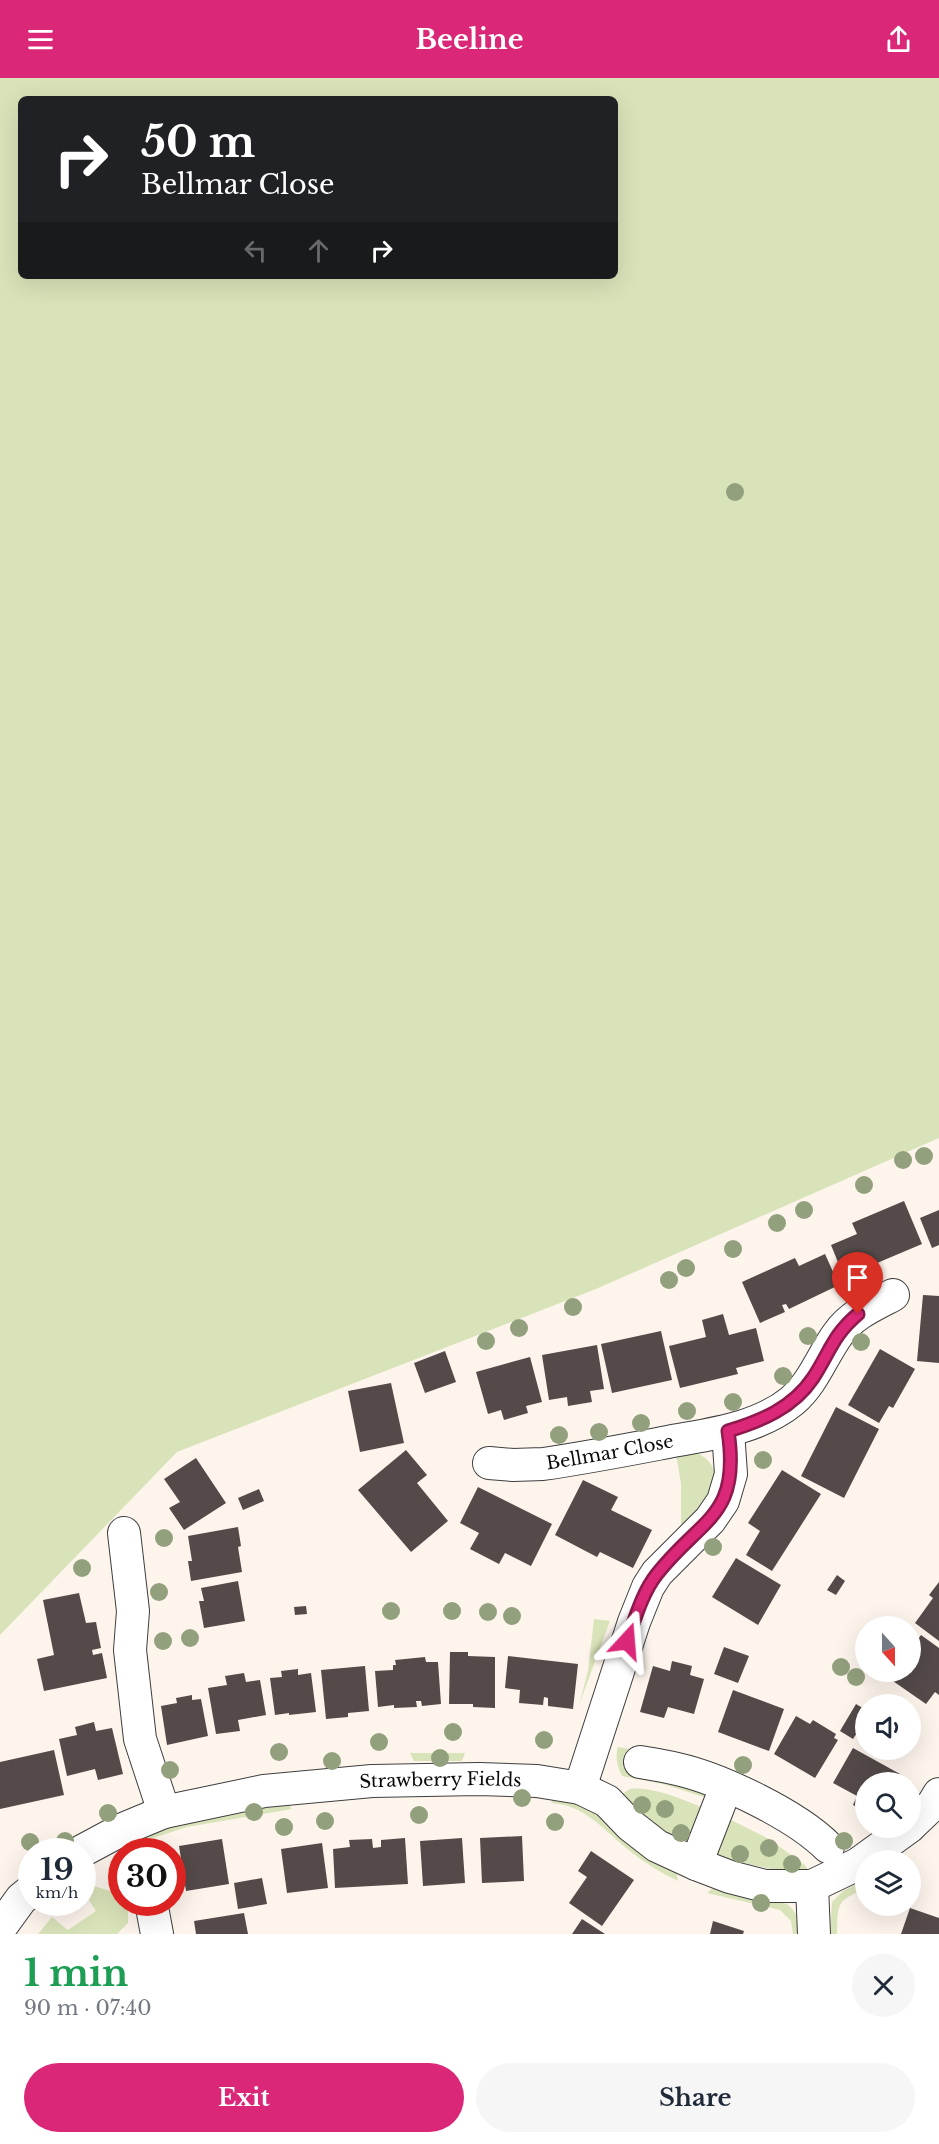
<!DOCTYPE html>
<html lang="en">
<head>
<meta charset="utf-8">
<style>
  body { margin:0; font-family:"Libre Baskerville",serif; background:#f6f6f7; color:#1f2937; height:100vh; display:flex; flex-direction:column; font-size:22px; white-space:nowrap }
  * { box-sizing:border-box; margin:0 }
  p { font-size:20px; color:#747a83 }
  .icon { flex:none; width:33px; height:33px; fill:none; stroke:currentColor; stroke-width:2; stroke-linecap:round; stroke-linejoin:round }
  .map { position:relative; height:1856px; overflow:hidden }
  .drawer { display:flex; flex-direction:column; background:#fff; flex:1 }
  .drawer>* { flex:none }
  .hud { position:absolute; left:18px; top:18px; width:600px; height:183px; border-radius:9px; box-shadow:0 6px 24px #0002; background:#202124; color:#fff; overflow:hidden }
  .needle { width:39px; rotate:159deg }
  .buttons { position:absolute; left:855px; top:1538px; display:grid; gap:12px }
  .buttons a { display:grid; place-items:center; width:66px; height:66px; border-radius:50%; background:#fff; box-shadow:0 6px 24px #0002; font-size:30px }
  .speed { position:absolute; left:18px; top:1760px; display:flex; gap:12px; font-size:30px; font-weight:700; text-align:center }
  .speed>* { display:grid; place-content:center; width:78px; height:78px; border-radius:50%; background:#fff; box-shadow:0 6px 24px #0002; line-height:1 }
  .speed small { font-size:15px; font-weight:400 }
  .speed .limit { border:9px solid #d22; background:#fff; color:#111 }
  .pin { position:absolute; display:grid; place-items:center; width:51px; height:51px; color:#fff; margin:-62px -26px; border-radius:50% 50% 50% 0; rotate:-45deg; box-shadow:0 0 6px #0007 }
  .pin .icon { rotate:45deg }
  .me { position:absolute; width:66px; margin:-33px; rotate:19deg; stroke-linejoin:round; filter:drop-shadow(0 0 4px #0008) }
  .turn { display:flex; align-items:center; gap:21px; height:126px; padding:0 24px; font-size:27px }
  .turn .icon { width:78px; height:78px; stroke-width:2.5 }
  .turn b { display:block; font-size:42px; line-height:51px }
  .lanes { display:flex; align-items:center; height:57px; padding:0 24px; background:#0003; justify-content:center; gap:30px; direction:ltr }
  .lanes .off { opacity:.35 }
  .round { display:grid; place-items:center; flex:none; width:63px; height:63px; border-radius:32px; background:#f6f6f7 }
  .summary { display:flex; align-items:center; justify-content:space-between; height:102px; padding:0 24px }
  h1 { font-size:36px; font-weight:700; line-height:45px; color:#1e9e55 }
  .primary-button { display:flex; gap:12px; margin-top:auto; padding:12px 24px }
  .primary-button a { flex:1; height:69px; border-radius:36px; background:#db2777; color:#fff; font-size:24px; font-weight:700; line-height:69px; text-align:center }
  .primary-button a+a { background:#f6f6f7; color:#1f2937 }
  header { display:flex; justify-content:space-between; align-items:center; height:78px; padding:0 24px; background:#db2777; color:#fff; font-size:27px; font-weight:700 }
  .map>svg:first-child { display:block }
  .green { fill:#d9e3b9; fill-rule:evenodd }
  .building { fill:#534a49 }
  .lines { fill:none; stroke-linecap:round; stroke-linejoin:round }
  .minor-casing { stroke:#3e3e3e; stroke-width:34 }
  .minor { stroke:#fff; stroke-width:32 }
  .tree { fill:#93a07d }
  .route-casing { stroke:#8e194d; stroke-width:15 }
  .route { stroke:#db2777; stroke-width:10 }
  .labels { text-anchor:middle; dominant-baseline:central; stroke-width:6; stroke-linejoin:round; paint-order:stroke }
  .street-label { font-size:18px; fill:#0b0b0b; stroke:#fff }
</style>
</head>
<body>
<header><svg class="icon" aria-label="menu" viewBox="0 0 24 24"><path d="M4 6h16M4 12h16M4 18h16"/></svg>Beeline<svg class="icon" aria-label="share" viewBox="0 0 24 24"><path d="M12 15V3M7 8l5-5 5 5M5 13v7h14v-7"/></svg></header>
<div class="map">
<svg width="939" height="1856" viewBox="0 0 939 1856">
  <rect width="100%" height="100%" fill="#fdf5ec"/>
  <!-- green -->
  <path class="green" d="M0 0H939V1060L596 1211 177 1374 0 1557ZM21 21H615V198H21Z
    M690 1372C738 1389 706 1431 681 1451V1406L676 1376Z
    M594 1541 610 1543 579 1627 588 1593Z
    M618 1669 635 1672 708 1716 707 1720 663 1706 622 1698C617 1688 615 1680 618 1669Z
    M410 1675H465L462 1683H414Z
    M630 1711C653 1708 686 1723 708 1732 703 1740 698 1755 690 1760 674 1770 633 1727 622 1716Z
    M556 1717 589 1728 676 1794 678 1803C661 1795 645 1785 630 1773 604 1753 586 1727 551 1725Z
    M287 1724 292 1731 187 1749 144 1763V1755L154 1750Z
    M725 1739 769 1761 805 1787 807 1791H771L719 1779 715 1774Z
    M865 1802V1811C836 1823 838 1825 837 1856H830L832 1824 843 1813Z
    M90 1807 121 1816 122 1824H128V1845L117 1856H38L52 1839 68 1852 96 1833 83 1813Z
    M714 1809 787 1826C798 1835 799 1843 800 1856H793L791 1843 780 1832 707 1815Z"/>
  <!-- building -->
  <path class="building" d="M904 1123 922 1166 844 1199 831 1167 857 1156 852 1145Z
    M939 1132V1167L932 1170 920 1140Z
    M825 1176 839 1207 789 1231 786 1226 782 1227 785 1234 760 1245 742 1204 795 1180 799 1188Z
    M923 1217 939 1218V1285L917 1283Z
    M723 1236 729 1257 756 1250 764 1283 736 1290 738 1296 680 1310 669 1268 706 1259 702 1242Z
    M661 1253 672 1302 612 1315 601 1266Z
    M597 1267 604 1311 590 1313 592 1324 568 1328 567 1319 549 1322 542 1277Z
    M880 1271 915 1291 893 1330 889 1328 879 1345 848 1327Z
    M445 1273 456 1304 425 1315 414 1285Z
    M530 1279 542 1324 526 1328 528 1335 504 1342 501 1332 488 1336 476 1294Z
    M391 1305 404 1365 360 1374 348 1313Z
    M836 1329 879 1351 844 1420 801 1398Z
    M406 1372 427 1397 417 1405 448 1443 411 1474 358 1412Z
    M196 1380 226 1425 184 1452 169 1430 180 1424 164 1401Z
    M782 1392 821 1416 772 1493 746 1477 760 1453 748 1445Z
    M583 1402 618 1419 611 1432 652 1452 633 1490 600 1474 597 1479 555 1457Z
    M478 1409 552 1446 531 1488 505 1475 499 1486 470 1471 479 1455 460 1445Z
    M259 1411 264 1423 243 1432 238 1420Z
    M238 1449 241 1468 238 1469 242 1494 191 1503 188 1483H192L188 1458Z
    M736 1480 781 1507 758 1547 712 1519Z
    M837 1497 845 1503 836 1517 827 1512Z
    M238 1503 245 1543 204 1550 199 1523H204L201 1510Z
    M939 1504V1563L915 1545 933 1520 929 1517Z
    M79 1515 86 1545 96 1544 101 1570 92 1572 93 1577 102 1575 107 1600 44 1613 37 1581 54 1577 43 1522Z
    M306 1528 307 1536 295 1537 294 1529Z
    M921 1557 939 1570V1617L935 1614 926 1626 890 1601 895 1593H910V1572Z
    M724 1569 749 1578 738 1605 714 1596Z
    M450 1574H468V1578L495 1579V1630L473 1629V1626H449Z
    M508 1578 578 1586 573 1631 548 1628V1620L544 1619 543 1627 519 1625 520 1612 505 1610Z
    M425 1579 426 1584H438L441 1626 422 1628 421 1623H416L417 1629 394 1630V1627L378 1629 375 1593 393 1592V1587H396L395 1582Z
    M672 1583 692 1588 690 1597 704 1601 694 1636 668 1629 664 1640 640 1634 653 1588 670 1593Z
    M365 1588 369 1633 348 1635V1639L326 1641 321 1592Z
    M298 1591V1597L311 1595 316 1634 289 1637V1635L275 1637 270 1600 282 1599 281 1593Z
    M244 1595 246 1604 260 1602 266 1637 238 1642 240 1653 216 1656 208 1610 227 1607 225 1598Z
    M733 1612 784 1631 769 1673 718 1654Z
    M192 1617V1622L201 1621 208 1658 167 1667 161 1628 177 1625 176 1620Z
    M856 1626 866 1632V1641L853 1661 840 1653Z
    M796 1638 810 1646 813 1642 836 1656 834 1660 838 1662 815 1700 774 1676Z
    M94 1644 96 1653 112 1650 123 1696 98 1702 95 1691 67 1698 59 1661 77 1657 75 1649Z
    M853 1670 900 1696 896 1704H866V1734L853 1727 857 1718 833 1705Z
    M54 1672 64 1717 0 1731V1684Z
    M522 1758 524 1803 482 1805 480 1760Z
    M405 1760 408 1806 335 1810 333 1771 350 1769 349 1762 372 1761 373 1770 381 1769V1762Z
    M462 1760 465 1805 423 1808 420 1763Z
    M222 1761 229 1806 186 1813 179 1768Z
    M322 1765 328 1810 287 1815 281 1771Z
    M591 1773 634 1802 602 1848 569 1825 587 1799 578 1793Z
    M262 1800 267 1826 238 1831 234 1805Z
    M910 1830 939 1840V1856H901Z
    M244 1835 248 1856H196L194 1843Z
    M582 1841 605 1856H572Z
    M713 1843 744 1853 743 1856H710Z"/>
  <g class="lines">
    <!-- minor casing -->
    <g class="minor-casing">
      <g id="minor">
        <path id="s1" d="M489 1385 513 1387 543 1386C585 1380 626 1372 668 1364 710 1356 758 1351 792 1323 814 1304 822 1278 838 1256 851 1237 874 1227 893 1217"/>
        <path d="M124 1455 133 1533 130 1572 140 1661 164 1734"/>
        <path d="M640 1684C652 1686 665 1688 677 1691 721 1701 796 1737 828 1769"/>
        <path d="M580 1710 634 1544 648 1509 657 1495 710 1442 723 1423 731 1396 728 1353"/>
        <path d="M910 1748 933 1726 939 1716"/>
        <path id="s2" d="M82 1773 123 1751 164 1734 264 1713 372 1703 479 1701 537 1703 580 1710 607 1723 630 1747 657 1768 696 1786 730 1799 765 1808H812L858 1786 909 1749"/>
        <path d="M696 1786 726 1709"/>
        <path d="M812 1808 814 1856"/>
        <path d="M151 1824 157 1856"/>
        <path d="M0 1850 21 1821 32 1812"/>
      </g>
    </g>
    <!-- minor -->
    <use href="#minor" class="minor"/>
  </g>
  <!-- trees -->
  <g class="tree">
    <circle cx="735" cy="414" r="9"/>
    <circle cx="924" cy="1078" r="9"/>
    <circle cx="903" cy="1082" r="9"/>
    <circle cx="864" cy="1107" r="9"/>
    <circle cx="804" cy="1132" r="9"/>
    <circle cx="777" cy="1145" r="9"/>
    <circle cx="733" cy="1171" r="9"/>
    <circle cx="686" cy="1190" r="9"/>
    <circle cx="669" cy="1202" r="9"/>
    <circle cx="573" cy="1229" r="9"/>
    <circle cx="519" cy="1250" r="9"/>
    <circle cx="808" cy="1258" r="9"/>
    <circle cx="486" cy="1263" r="9"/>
    <circle cx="861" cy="1264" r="9"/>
    <circle cx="783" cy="1298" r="9"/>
    <circle cx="733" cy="1324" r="9"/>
    <circle cx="687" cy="1333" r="9"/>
    <circle cx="641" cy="1345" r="9"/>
    <circle cx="599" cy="1354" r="9"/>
    <circle cx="559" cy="1357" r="9"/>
    <circle cx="763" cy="1382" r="9"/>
    <circle cx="164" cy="1460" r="9"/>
    <circle cx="713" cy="1469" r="9"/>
    <circle cx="82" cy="1490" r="9"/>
    <circle cx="159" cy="1514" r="9"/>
    <circle cx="391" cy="1533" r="9"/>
    <circle cx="452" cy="1533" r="9"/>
    <circle cx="488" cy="1534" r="9"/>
    <circle cx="512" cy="1538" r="9"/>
    <circle cx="190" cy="1560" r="9"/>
    <circle cx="163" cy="1563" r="9"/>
    <circle cx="841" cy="1589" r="9"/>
    <circle cx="856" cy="1599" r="9"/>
    <circle cx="453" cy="1654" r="9"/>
    <circle cx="544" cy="1662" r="9"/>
    <circle cx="379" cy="1664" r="9"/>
    <circle cx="279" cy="1674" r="9"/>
    <circle cx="440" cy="1680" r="9"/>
    <circle cx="332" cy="1683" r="9"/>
    <circle cx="743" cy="1687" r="9"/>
    <circle cx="170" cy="1692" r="9"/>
    <circle cx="522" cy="1720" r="9"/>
    <circle cx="642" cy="1727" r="9"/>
    <circle cx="665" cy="1731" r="9"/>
    <circle cx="254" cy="1734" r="9"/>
    <circle cx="108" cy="1735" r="9"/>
    <circle cx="419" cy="1737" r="9"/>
    <circle cx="325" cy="1743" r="9"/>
    <circle cx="555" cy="1744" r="9"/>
    <circle cx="284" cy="1749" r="9"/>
    <circle cx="681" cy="1755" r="9"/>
    <circle cx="65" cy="1763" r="9"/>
    <circle cx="844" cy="1763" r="9"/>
    <circle cx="30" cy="1764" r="9"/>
    <circle cx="769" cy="1770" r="9"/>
    <circle cx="740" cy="1776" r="9"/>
    <circle cx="792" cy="1786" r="9"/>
    <circle cx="761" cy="1825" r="9"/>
  </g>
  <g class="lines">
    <!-- route casing -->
    <g class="route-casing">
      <path id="route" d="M627 1563C635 1541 642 1515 657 1496 702 1439 741 1439 728 1353 761 1343 793 1330 813 1300 830 1274 833 1257 858 1236"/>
    </g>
    <!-- route -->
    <use href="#route" class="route"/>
  </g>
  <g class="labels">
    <!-- street labels -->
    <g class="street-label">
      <text stroke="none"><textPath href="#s1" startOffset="122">Bellmar Close</textPath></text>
      <text stroke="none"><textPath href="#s2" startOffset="370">Strawberry Fields</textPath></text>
    </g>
  </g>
</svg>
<div class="buttons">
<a><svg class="needle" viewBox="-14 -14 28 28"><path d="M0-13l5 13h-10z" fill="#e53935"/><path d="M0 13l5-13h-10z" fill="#747a83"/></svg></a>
<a><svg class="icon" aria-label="sound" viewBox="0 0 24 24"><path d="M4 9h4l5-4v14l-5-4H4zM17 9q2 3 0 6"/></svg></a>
<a><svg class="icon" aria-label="search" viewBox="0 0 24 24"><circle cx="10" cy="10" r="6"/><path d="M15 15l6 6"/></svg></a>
<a><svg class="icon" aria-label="layers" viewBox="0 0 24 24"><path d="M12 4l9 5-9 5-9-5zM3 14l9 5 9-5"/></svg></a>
</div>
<div class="speed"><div>19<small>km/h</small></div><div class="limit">30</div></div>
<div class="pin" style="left:858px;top:1236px;background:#d93025"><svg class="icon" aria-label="arrive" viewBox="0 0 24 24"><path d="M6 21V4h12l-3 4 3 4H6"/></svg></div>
<svg class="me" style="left:627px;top:1563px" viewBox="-20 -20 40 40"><path d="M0-17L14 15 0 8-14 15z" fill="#db2777" stroke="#fff" stroke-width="4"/></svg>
<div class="hud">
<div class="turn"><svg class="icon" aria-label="right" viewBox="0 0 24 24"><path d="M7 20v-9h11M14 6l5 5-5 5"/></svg><div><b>50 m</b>Bellmar Close</div></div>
<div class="lanes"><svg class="icon off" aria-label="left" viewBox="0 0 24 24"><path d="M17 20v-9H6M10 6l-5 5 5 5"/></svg><svg class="icon off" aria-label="ahead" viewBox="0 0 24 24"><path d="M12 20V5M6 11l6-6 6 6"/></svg><svg class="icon" aria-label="right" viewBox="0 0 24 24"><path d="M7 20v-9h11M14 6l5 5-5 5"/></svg></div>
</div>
</div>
<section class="drawer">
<div class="summary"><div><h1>1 min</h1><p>90 m · 07:40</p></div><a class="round"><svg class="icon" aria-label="close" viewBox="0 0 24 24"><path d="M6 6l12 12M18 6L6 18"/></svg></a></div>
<div class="primary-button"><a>Exit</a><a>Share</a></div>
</section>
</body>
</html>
